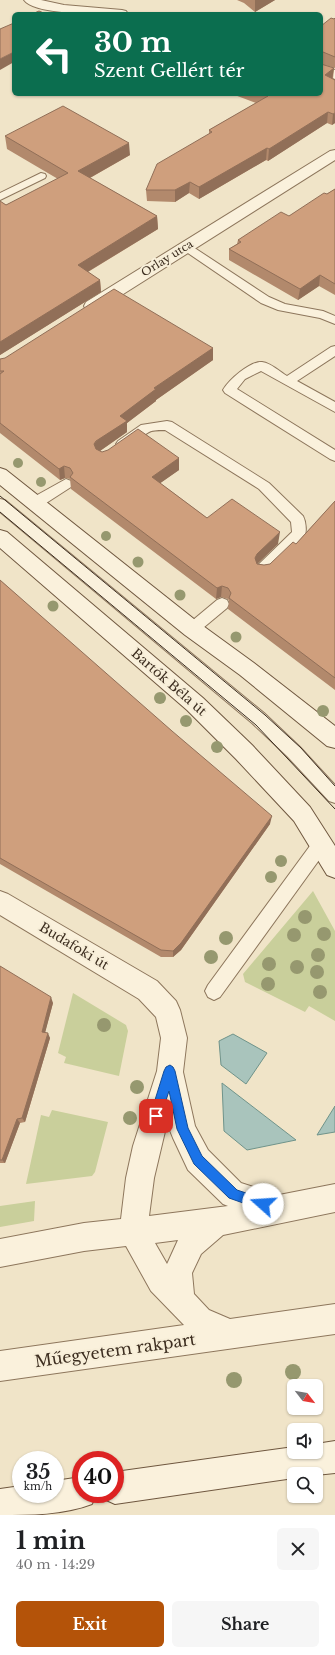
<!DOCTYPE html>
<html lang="en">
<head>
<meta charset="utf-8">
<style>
  body { margin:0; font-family:"Libre Baskerville",serif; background:#f6f6f6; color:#202124; height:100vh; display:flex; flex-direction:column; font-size:15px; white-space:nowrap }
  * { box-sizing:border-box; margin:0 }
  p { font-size:13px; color:#757577 }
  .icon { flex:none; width:22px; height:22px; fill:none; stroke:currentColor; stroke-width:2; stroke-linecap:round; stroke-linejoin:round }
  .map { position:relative; height:1515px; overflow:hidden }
  .side { display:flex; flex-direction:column; background:#fff; flex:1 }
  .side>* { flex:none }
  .top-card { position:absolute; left:12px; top:12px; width:311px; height:84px; border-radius:6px; box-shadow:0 1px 3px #0004; background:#0b6e4f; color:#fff; overflow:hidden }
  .needle { width:26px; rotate:121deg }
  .controls { position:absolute; left:287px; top:1379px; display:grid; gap:8px }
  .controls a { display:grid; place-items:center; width:36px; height:36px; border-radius:6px; background:#fff; box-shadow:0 1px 3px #0004; font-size:20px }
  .speed { position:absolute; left:12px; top:1451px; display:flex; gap:8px; font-size:20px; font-weight:700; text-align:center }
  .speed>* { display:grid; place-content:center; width:52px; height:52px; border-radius:50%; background:#fff; box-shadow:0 1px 3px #0004; line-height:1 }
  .speed small { font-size:10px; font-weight:400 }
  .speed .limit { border:6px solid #d22; background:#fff; color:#111 }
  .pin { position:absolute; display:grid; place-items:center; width:34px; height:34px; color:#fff; margin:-17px; border-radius:8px; box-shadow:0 2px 6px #0006 }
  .me { position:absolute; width:44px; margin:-22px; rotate:289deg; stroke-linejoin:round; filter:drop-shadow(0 0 3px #0008) }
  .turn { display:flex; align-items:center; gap:14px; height:84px; padding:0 16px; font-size:18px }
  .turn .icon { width:52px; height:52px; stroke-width:2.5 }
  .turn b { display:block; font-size:28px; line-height:34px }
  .round { display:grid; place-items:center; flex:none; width:42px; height:42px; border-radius:6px; background:#f6f6f6 }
  .overview { display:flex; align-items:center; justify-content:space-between; height:68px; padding:0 16px }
  h1 { font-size:24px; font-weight:800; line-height:30px }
  .action { display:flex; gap:8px; margin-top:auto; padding:8px 16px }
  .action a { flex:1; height:46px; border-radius:6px; background:#b45309; color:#fff; font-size:16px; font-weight:800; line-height:46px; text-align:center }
  .action a+a { background:#f6f6f6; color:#202124 }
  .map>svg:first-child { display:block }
  .green { fill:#c9cf9b }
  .water { fill:#a9c4bc; stroke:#6f938a }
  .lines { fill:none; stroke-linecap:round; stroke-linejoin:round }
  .service-casing { stroke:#8d765c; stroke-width:2 }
  .minor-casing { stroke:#8d765c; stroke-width:2 }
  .tertiary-casing { stroke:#8d765c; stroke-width:2 }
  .secondary-casing { stroke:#6f573f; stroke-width:2 }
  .service { fill:#faf1dc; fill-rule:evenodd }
  .minor { fill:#faf1dc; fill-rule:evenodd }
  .tertiary { fill:#faf1dc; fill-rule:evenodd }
  .secondary { fill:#faf1dc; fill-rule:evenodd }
  .tram { stroke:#3d2e20; stroke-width:1 }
  .tree { fill:#96986f }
  .wall { fill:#b2896c }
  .shaded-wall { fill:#916f58 }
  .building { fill:#cf9f7d; stroke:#916f58 }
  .route { fill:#1a73e8; stroke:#114b97 }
  .labels { text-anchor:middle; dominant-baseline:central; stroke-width:4; stroke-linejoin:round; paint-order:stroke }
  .far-street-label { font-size:11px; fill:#3d2e20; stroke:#f7eed8 }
  .street-label { font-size:13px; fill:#3d2e20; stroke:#f7eed8 }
  .near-street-label { font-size:16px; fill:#3d2e20; stroke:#f7eed8 }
</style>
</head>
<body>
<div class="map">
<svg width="335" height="1515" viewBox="0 0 335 1515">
  <rect width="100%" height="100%" fill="#f0e4c8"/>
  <!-- green -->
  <path class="green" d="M313 891 335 931V1021L309 1006 305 1012 245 982 243 974Z
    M73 993 126 1025 128 1031 119 1076 64 1063 66 1057 58 1053Z
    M52 1110 108 1122 95 1172 92 1176 26 1184 41 1115 49 1117Z
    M35 1201 34 1221 0 1227V1206Z"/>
  <!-- water -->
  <path class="water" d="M233 1034 267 1053 246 1084 221 1065 219 1041Z
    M222 1083 296 1140 247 1150 224 1131Z
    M335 1106V1132L317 1135Z"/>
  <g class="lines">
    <!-- service casing -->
    <g class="service-casing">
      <path id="service" d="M41 173 45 174 46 176 45 178 0 200V193Z
        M186 244 190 245 269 297 285 304 323 311 335 316V324L320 318 278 310 261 303 182 249 180 247Z
        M335 346V356L297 381 335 402V412L261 371 245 379 237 389 335 450V461L330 459 225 393 223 390C229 380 250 361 262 362 271 363 280 372 287 376L331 347Z
        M167 421 172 422 269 483 303 516C306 522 307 532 304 538L267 574 262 575 257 574 255 570 257 566 292 532 291 522 259 489 165 430C160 430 153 430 149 432 139 437 131 451 118 447L116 444 118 441 141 425Z
        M66 479 71 481 73 484 71 487 40 507 35 508 30 507 28 503 30 499Z
        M0 499 5 500 264 713 300 747 335 785V803L329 801 288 757 252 723 0 512Z
        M222 598 227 600 229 604 227 608 197 633 192 635 187 633 185 629 187 625 217 600Z
        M321 836 327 839 329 844 327 849 220 997 214 1000 208 997 205 991 208 985 315 839Z"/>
    </g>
    <!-- minor casing -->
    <g class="minor-casing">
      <path id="minor" d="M24 0H41L64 5 122 10 126 11 128 14C108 14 35 16 24 0Z
        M321 65 335 70V79L321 74Z
        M335 150V160L98 310 92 311 86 310 84 306 86 302 330 151Z"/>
    </g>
    <!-- tertiary casing -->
    <g class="tertiary-casing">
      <path id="tertiary" d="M0 891 8 894 157 981 176 1001 180 1010 187 1038 183 1072 195 1126 208 1150 241 1183 279 1195 335 1184V1212L223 1235 201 1254 192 1273 194 1294 209 1310 230 1319 335 1304V1334L0 1381V1351L184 1325 151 1291 126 1246 84 1251 0 1267V1239L84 1223 121 1219 126 1178 133 1146 157 1071 161 1038 156 1017 139 999 0 915ZM167 1123 173 1138 188 1170 223 1204 228 1206 149 1216 154 1178ZM178 1240 168 1262 167 1264 155 1243Z"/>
    </g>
    <!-- secondary casing -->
    <g class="secondary-casing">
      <path id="secondary" d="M0 468 6 470 199 623 254 663 335 726V748L327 746 240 675 185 635 0 485Z
        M0 530 7 532 203 698 252 745 310 807 335 846V878L327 875 294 821 236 759 187 710 0 548Z
        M335 1441V1473L316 1475V1474H294V1478L115 1504 104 1499 102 1494H115V1472L294 1447V1452H316V1444Z
        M81 1477V1494H96L92 1504C63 1515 31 1515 0 1515V1489L21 1486V1494H55V1481Z"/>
    </g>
    <!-- service -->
    <use href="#service" class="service"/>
    <!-- minor -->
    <use href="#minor" class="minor"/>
    <!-- tertiary -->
    <use href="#tertiary" class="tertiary"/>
    <!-- secondary -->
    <use href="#secondary" class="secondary"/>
    <!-- tram -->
    <path class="tram" d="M0 496 265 715 301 748 335 786
      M0 512 256 725 335 809"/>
  </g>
  <!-- trees -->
  <g class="tree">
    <circle cx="18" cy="463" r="5"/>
    <circle cx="41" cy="482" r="5"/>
    <circle cx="106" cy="536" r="5"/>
    <circle cx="138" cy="562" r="5.5"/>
    <circle cx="180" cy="595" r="5.5"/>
    <circle cx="53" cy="606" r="5.5"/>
    <circle cx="236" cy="637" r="5.5"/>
    <circle cx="160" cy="698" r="6"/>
    <circle cx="323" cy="711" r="6"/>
    <circle cx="186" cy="721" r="6"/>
    <circle cx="217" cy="747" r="6"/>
    <circle cx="281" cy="861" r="6"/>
    <circle cx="271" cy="877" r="6"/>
    <circle cx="305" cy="917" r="7"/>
    <circle cx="324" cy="934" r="7"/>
    <circle cx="294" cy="935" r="7"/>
    <circle cx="226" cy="938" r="7"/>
    <circle cx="318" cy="955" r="7"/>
    <circle cx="211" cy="957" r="7"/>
    <circle cx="269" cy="964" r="7"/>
    <circle cx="297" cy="967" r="7"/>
    <circle cx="317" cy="972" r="7"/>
    <circle cx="268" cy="984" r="7"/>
    <circle cx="320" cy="992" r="7"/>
    <circle cx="104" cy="1025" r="7"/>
    <circle cx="137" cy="1087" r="7"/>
    <circle cx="130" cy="1118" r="7"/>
    <circle cx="293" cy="1372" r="8"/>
    <circle cx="234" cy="1380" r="8"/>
  </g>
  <!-- wall -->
  <path class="wall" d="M237 0H275L255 12 244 3Z
    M335 18V68L321 64 334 68 333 79 335 123 332 125 327 123 268 161 266 160 199 199 189 193 175 202 147 201 146 190 209 134V130L256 103 232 94H321V26Z
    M5 136 130 155 90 178 157 216 158 229 88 272 100 280 101 292 0 355V201L6 205 58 179 7 149Z
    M335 189V295L319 286 298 300 229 260V249L237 244 238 240 289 216Z
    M213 348V360L156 400V401L127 423V432L100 451 102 452 179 458V470L160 483 207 518 278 544 257 564 264 565 270 564 296 544 335 501V690L228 609 229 601 228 599 221 597 216 599 71 489 70 479 65 478 60 480 0 433V359Z
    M0 580 270 824 181 950 173 957H161L0 864Z
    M0 966 53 1003 45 1032 50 1038 25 1122 20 1123 5 1163H0Z"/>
  <!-- shaded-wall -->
  <path class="shaded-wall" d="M255 0H275L255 12Z
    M14 52V62L0 70V59Z
    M323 52 322 64H321V54Z
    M334 68 332 80 325 75Z
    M328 112 327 123 268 161 269 149Z
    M335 113V123L332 125 333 114Z
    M129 143 130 155 79 184 78 171Z
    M267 148 266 160 199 199V187Z
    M190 182 189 193 175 202V190Z
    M157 216 158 229 79 277 78 265Z
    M320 275 319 286 298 300 300 289Z
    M100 280 101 292 0 355V342Z
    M213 348V360L156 400V401L127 423V432L97 453 94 444 120 416 154 388Z
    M179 458V470L152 489V477Z
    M64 466 65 478 60 480 59 469Z
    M280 532 278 544 256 565 255 558 257 554Z
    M222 586 221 597 216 599 217 588Z
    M272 816 270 824 181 950 173 957V951Z
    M51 997 53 1003 44 1037 42 1032Z
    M48 1033 50 1038 25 1122 22 1118Z
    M17 1119 20 1123 5 1163 2 1160Z"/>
  <!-- building -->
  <path class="building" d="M39 11 46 14H32Z
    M331 18 334 19 335 18V57L323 52 321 54V26Z
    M14 23V52L0 59V29Z
    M321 59V64L334 68 325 75 335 80V113L333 114 328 112 269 149 267 148 199 187 190 182 175 190H146L157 164 212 132 209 130 268 96 263 94H321Z
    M63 106 129 143 78 171 157 216 78 265 100 280 0 342V201L6 205 68 173 5 136Z
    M335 189V284L320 275 300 289 229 249 241 242 238 240 281 212 289 216 324 193 327 194Z
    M114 289 213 348 154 388 156 389 120 416 127 421 96 441 94 444 96 449 102 452 108 450 138 429 179 458 152 477 207 518 232 499 280 532 257 554 255 558 257 564 264 565 270 564 293 542 296 544 335 501V678L229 598 231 593 228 588 222 586 217 588 70 477 73 473 70 468 64 466 59 469 0 423V374L4 371H0V359L5 358Z
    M0 580 172 731 272 816 181 943 173 951 161 950 0 858Z
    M0 966 51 997 42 1032 48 1033 22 1118 17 1119 2 1160H0Z"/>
  <!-- route -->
  <path class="route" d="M170 1065 173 1067 175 1071 188 1128 202 1156 237 1190 267 1200 269 1204 267 1208 263 1210 229 1198 194 1164 177 1129 169 1091 160 1119 156 1121 152 1119 150 1116 164 1071 166 1067Z"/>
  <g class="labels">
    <!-- far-street labels -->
    <g class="far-street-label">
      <text transform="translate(167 258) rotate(-32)">Orlay utca</text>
    </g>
    <!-- street labels -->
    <g class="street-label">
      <text transform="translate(169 682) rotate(41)">Bartók Béla út</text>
      <text transform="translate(74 946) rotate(31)">Budafoki út</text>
    </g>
    <!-- near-street labels -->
    <g class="near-street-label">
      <text transform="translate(115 1350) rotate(-8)">Műegyetem rakpart</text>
    </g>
  </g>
</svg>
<div class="controls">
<a><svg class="needle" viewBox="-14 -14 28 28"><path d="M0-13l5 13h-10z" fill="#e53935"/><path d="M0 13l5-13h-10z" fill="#757577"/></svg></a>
<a><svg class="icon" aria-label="sound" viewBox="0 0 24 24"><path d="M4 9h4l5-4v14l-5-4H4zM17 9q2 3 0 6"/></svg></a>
<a><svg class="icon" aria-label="search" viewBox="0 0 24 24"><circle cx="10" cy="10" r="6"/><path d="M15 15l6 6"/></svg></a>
</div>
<div class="speed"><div>35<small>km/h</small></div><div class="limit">40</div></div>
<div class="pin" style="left:156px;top:1116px;background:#d93025"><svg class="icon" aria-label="arrive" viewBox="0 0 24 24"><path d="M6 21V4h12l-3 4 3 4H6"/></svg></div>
<svg class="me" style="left:263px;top:1204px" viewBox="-20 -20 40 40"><circle r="19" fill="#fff"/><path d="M0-13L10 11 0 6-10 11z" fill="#1a73e8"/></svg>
<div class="top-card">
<div class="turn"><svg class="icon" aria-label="left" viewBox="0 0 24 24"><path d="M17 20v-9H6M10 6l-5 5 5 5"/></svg><div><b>30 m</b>Szent Gellért tér</div></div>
</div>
</div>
<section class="side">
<div class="overview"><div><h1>1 min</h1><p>40 m · 14:29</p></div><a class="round"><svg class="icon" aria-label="close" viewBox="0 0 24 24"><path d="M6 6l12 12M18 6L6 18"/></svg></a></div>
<div class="action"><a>Exit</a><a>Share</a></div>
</section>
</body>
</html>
